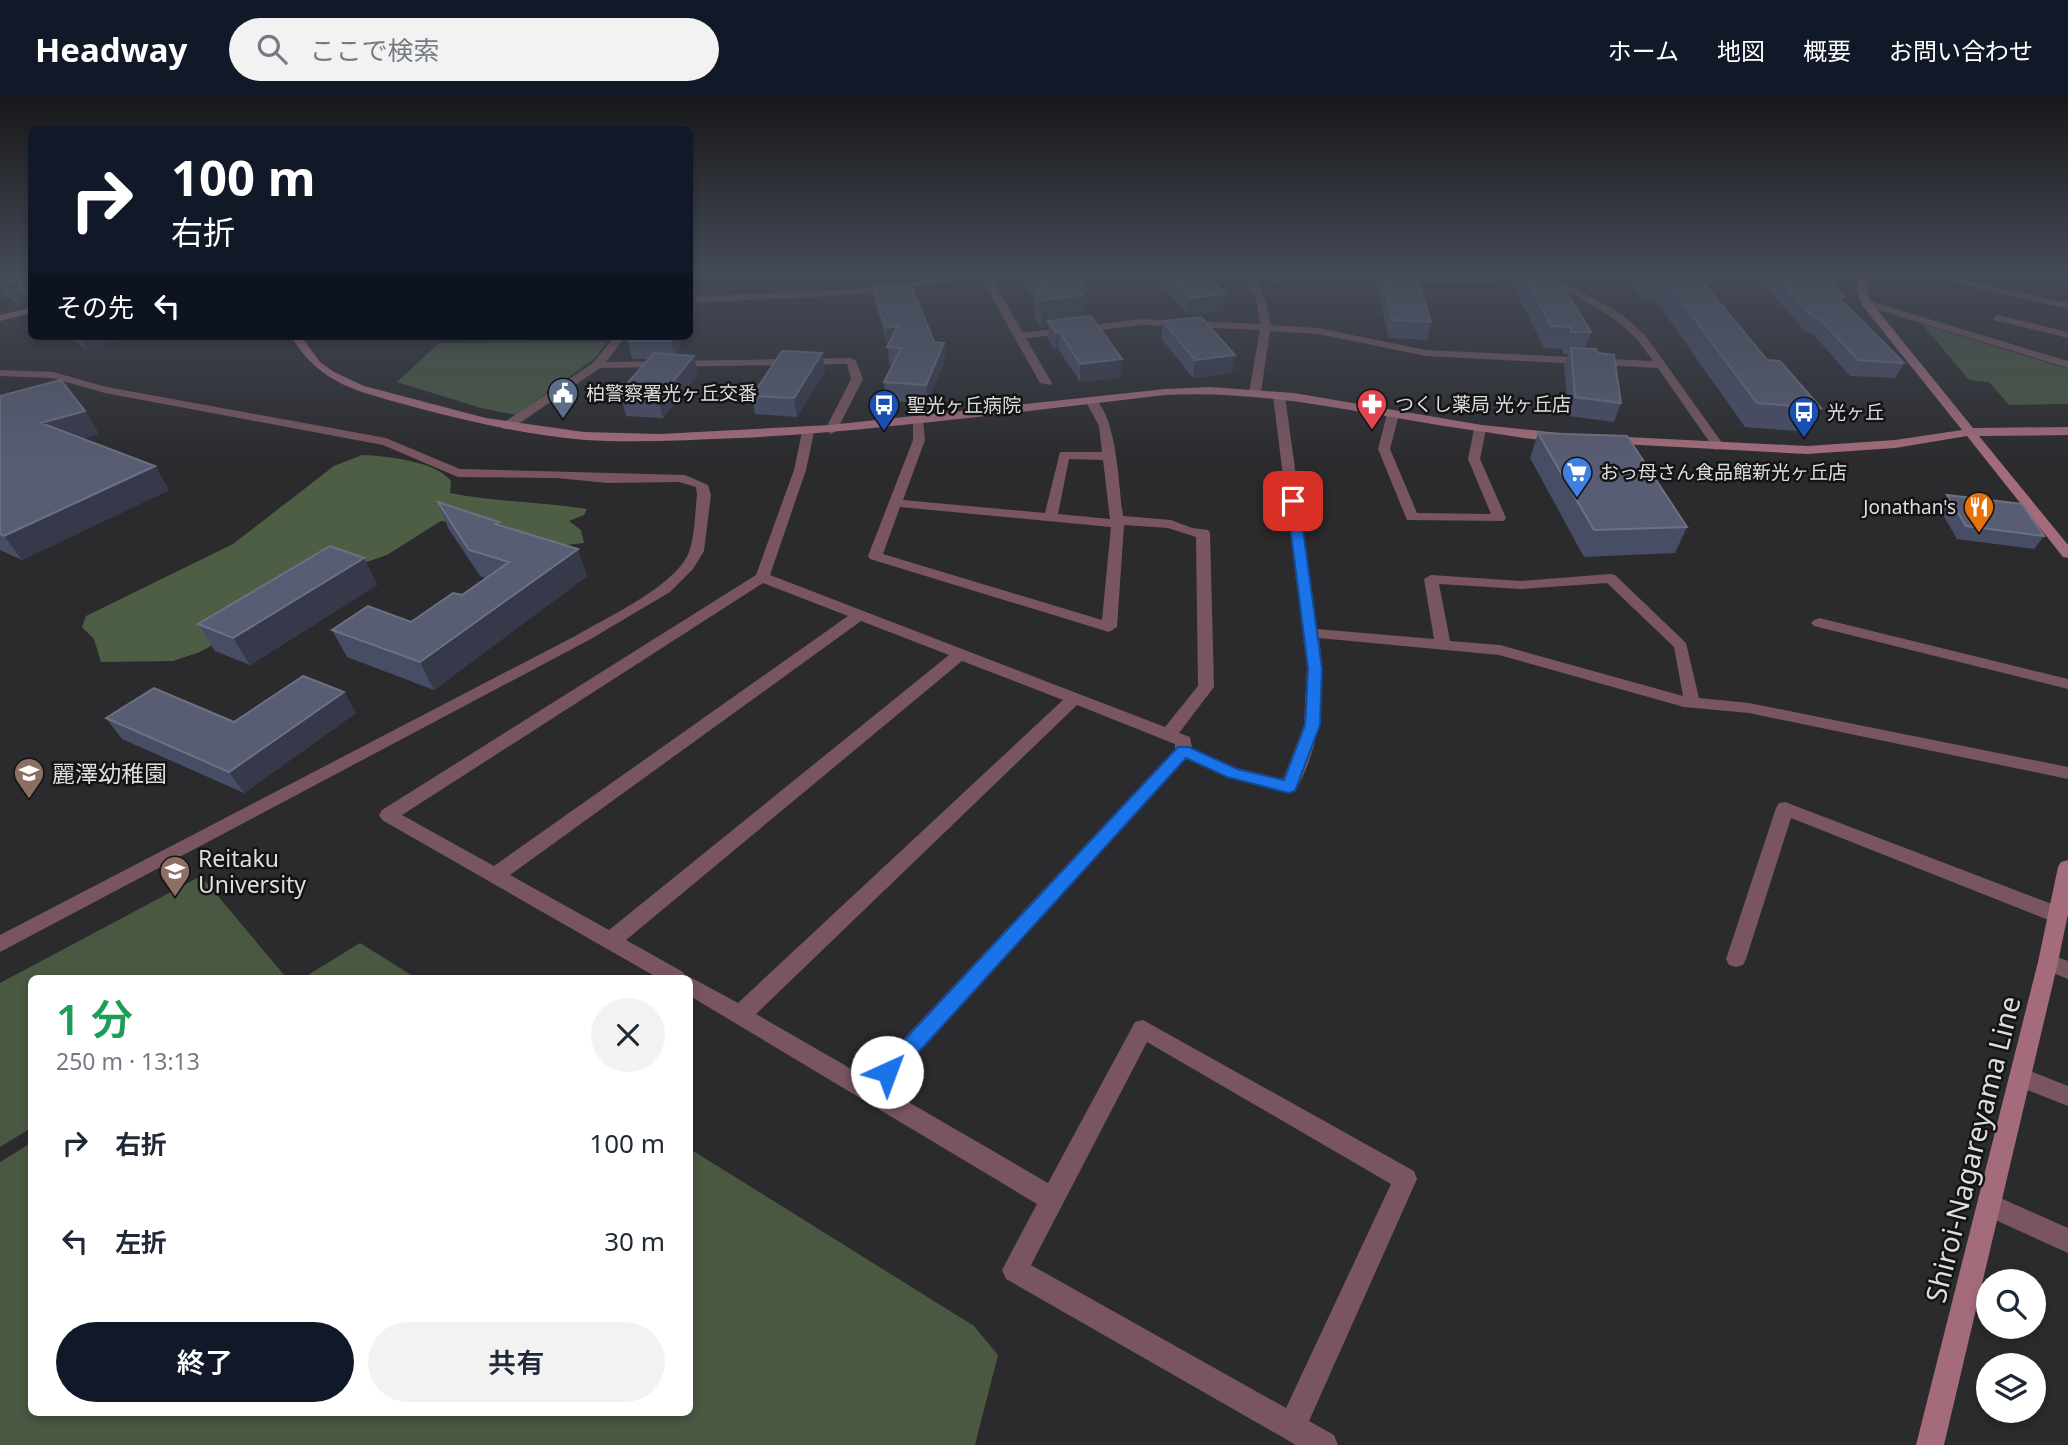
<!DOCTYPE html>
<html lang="ja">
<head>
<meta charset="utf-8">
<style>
  body { margin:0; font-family:"Noto Sans","Noto Sans JP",sans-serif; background:#f2f2f3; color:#1f2937; height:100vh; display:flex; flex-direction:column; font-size:26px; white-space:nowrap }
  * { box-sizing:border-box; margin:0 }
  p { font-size:23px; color:#747a83 }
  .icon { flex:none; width:38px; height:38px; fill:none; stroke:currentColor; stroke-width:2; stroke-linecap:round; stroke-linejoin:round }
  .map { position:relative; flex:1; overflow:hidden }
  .drawer { position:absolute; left:28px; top:877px; width:665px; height:441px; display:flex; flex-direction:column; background:#fff; border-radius:10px; box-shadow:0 4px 10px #0003 }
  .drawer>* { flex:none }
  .guide { position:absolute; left:28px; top:28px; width:665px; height:214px; border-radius:10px; box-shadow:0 4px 10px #0003; background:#111827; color:#fff; overflow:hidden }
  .fabs { position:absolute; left:1976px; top:1171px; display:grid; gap:14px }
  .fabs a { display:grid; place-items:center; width:70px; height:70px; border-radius:50%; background:#fff; box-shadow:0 4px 10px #0003; font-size:35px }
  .pin { position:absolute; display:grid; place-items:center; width:60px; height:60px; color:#fff; margin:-30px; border-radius:14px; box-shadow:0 4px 10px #0006 }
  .me { position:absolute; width:77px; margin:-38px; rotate:43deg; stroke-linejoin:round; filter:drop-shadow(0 0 5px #0008) }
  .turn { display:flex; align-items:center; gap:24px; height:147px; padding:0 28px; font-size:32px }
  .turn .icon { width:91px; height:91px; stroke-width:2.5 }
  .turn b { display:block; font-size:49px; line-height:60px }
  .then { display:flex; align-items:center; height:66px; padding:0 28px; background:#0003; gap:14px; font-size:26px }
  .round { display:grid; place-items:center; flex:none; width:74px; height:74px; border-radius:37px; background:#f2f2f3 }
  .overview { display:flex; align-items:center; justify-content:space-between; height:119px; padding:0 28px }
  h1 { font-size:42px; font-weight:600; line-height:52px; color:#1e9e55 }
  .primary-button { display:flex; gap:14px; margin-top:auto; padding:14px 28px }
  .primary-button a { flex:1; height:80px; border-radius:42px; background:#111827; color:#fff; font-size:28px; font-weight:600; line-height:80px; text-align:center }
  .primary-button a+a { background:#f2f2f3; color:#1f2937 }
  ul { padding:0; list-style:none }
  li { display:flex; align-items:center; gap:21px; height:98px; padding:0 28px }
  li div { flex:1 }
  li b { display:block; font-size:26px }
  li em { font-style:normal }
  header { display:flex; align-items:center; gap:42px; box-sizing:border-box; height:98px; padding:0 35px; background:#111827; color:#fff }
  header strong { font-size:33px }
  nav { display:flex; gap:38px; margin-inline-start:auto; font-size:24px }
  .search { width:490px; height:63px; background:#f2f2f3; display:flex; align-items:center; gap:18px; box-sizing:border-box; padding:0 24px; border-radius:38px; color:#747a83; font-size:26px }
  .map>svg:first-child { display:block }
  .green { fill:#4a5842 }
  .forest { fill:#4d5e44 }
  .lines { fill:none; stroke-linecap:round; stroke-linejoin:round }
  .lane { fill:#79565f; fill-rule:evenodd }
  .street { fill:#79565f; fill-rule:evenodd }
  .secondary { fill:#a46c7b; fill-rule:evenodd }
  .wall { fill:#484d66 }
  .shaded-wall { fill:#36394a }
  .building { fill:#585d73; stroke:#6d7184; stroke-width:2 }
  .route { fill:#1a73e8; stroke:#114b97; stroke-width:2 }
  .labels { text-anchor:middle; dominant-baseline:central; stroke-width:5; stroke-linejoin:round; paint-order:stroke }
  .far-poi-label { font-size:19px; fill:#dedee0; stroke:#141415; text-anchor:start }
  .poi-label { font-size:23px; fill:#dedee0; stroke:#141415; text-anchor:start }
  .near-street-label { font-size:28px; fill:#dedee0; stroke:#141415 }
</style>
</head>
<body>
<header>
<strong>Headway</strong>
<div class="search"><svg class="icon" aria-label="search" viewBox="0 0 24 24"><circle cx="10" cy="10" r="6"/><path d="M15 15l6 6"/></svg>ここで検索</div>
<nav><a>ホーム</a><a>地図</a><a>概要</a><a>お問い合わせ</a></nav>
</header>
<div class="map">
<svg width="2068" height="1347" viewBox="0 0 2068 1347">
  <rect width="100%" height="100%" fill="#2b2b2e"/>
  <!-- green -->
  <path class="green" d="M1262 175H1535C1487 192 1431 183 1381 181 1343 180 1306 182 1268 184Z
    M1922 226 2068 271V306L2009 307 1989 284 1969 282Z
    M607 244 594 261 516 317 481 310 397 284 439 245Z
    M201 778 284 877 279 880H32L31 1030 0 1049V885Z
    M360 845 416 880H303Z
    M31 1045 32 1314H690V1051L974 1228 998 1257 975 1347H0V1064Z"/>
  <!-- forest -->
  <path class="forest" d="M362 357C386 358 436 363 451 383L450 395C496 404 542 404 587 411L584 417 569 423 581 432 584 445 559 448 441 423 387 457 346 471 200 554 173 563 101 564 94 541 82 529 86 518 233 446 334 368Z"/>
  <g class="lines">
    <!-- lane -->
    <path class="lane" d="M985 175 990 178 1052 285 1050 287 1040 285 980 178Z
      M0 272 53 274 107 289 386 340 460 371 685 377 708 387 711 397 704 453 693 471 670 494 589 542 0 854V837L579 536C609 518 680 486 690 451 695 434 695 414 697 397L696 389 679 384 608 385 557 380 458 379 383 347 105 295 52 280 0 278Z
      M1819 520 2068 581V591L1814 528 1811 525 1814 522Z"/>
    <!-- street -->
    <path class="street" d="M981 175H1010L851 197 690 205V199L851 191Z
      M1242 175H1252C1262 192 1269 207 1270 227L1318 230 1426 252 1653 263 1637 241 1613 220 1537 175H1549L1621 216 1645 237 1725 349 1715 352 1658 270 1426 258 1318 236 1270 233 1261 294 1255 297 1249 294 1260 232 1143 227 1020 241 1015 238 1020 235 1143 221 1260 226 1257 204Z
      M1912 175H1931L2068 205V211Z
      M1866 202 2068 263V270L1862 207 1861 205Z
      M1998 217 2068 234V240L1994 222 1993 220Z
      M615 238H626L606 264 851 260 856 263 863 281 837 332 831 336 825 332 851 281 847 266 600 270 511 331H503V325L593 265Z
      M1279 295 1285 298 1317 531 1434 541 1424 481 1431 477 1521 483 1610 476 1615 477 1686 545 1699 600 1749 605 2068 669V681L1749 615 1684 609 1499 557 1319 540C1326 592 1322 647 1295 693L1289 695 1226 679 1186 661 886 991 1048 1085 1135 924 1143 922 1414 1073 1417 1081 1309 1323 1334 1337 1338 1347H1296L1006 1181 1002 1172 1037 1106 690 898V880H687L690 879 738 905 1063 602 962 563 626 842 683 874 686 880H658L382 722 379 717 382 712 756 477 794 372 802 334 808 330 814 334 806 372 770 477 1165 629 1198 588 1196 439 1168 430 1124 427 1117 529 1109 534 870 461 868 458 913 342V320L923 323 925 342 903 402 1045 415 1060 354H1102L1099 328 1085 302 1091 299C1117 310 1119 392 1123 418L1171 422 1192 430 1208 432 1210 435 1214 589 1179 635 1190 639 1192 650 1237 670 1283 681 1304 627 1307 570 1273 298ZM1069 361 1103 362 1110 421 1058 416ZM900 409 1111 429 1102 522 883 456ZM763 485 848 518 494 768 402 717ZM1607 485 1674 549 1683 598 1500 547 1450 543 1439 486 1521 491ZM861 523 949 557 609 832 510 777ZM1077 607 1175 646V651L867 980 756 916ZM1147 944 1391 1086 1286 1310 1031 1167Z
      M1393 312 1399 316 1390 351 1417 415 1491 416 1468 361 1474 331 1480 327 1486 331 1480 361 1506 420 1504 423 1407 422 1378 351 1387 316Z
      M1785 704 2065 811 2068 817 2065 823 2058 825 2051 823 1791 720 1746 861 1743 867 1736 869 1729 867 1726 861 1776 710 1779 705Z
      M2048 856 2068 863V881L2041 870 2038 864 2041 858Z
      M2020 969 2068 988V1008L2012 986 2009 979 2012 972Z
      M1989 1095 2068 1130V1155L1980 1115 1977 1107 1980 1099Z"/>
    <!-- secondary -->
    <path class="secondary" d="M1839 175H1868L1867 193 1871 204 1973 330 2068 329V337L1979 338 2068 447V460L2063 459 1967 338 1895 350 1807 356 1603 345 1601 342 1607 338 1807 348 1895 342 1962 332 1862 207 1857 193 1858 183Z
      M32 209V215L0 223V217Z
      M291 238H301L320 264 334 274 364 288 486 320 584 334 660 336 830 327 1165 291 1210 289 1294 295 1482 327 1559 335 1565 339C1555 347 1507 337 1492 335 1383 321 1276 291 1165 297 1023 313 881 333 739 340 688 342 636 345 585 342 527 337 470 324 414 309 362 294 320 288 291 238Z
      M2068 762V816L2058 864 1944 1347H1916L2038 864 2058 769 2061 764Z"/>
  </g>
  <!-- wall -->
  <path class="wall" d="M0 175H32V213L28 208 21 209 7 199 0 201Z
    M1018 175H1074L1086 191 1085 219 1121 280 1080 284 1059 252H1055L1048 240V229L1041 230 1034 218V200Z
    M1151 175H1205L1225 196 1223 213 1188 217Z
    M1379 175H1416L1431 224 1427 242 1389 240 1376 188Z
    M1507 175H1555L1591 234 1585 251 1621 305 1614 324 1569 318 1564 268 1568 256H1563V251L1544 250Z
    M1624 175H1695L1767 262 1821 310 1808 334 1745 329 1656 203 1643 202Z
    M1753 175H1822L1844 198 1842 202 1904 265 1895 280 1850 278 1812 235 1806 234Z
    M874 194 934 244 944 245 945 263 927 305 885 303 884 284 892 267H889L888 247 876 210Z
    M1163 223 1235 257 1232 275 1193 280 1161 240Z
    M66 238H128L87 252Z
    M684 238 676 257 698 276 663 320 626 318 621 299 626 294 624 289 650 261H632L628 243Z
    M822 255 825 273 797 319 755 316 752 298Z
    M0 298 85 313 99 336 82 341 155 368 169 392 22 462 0 452Z
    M1538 335 1687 429 1675 455 1584 459 1530 360Z
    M1947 397 2044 438 2034 451 1957 441 1939 410Z
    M438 404 501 428 587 478 434 592 347 559 332 532 411 524 462 497 486 480 480 478 448 430Z
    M364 460 377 487 250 567 215 553 198 526Z
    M344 594 356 615 244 695 122 641 106 620 234 624Z"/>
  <!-- shaded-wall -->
  <path class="shaded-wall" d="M19 183V193L28 208 21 209 7 185Z
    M0 188 7 199 0 201Z
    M694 191 697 207 690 226V201Z
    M1086 191 1085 219 1048 223V229L1041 230V202Z
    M1225 196 1223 213 1188 217 1190 200Z
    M898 228 888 247 886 230Z
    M1060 234 1059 252H1055L1056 235Z
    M79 238H128L87 252Z
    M673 238H684L675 260 671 243Z
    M944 245 945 263 927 305 926 287Z
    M822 255 825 273 797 319 794 300Z
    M1235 257 1232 275 1193 280 1195 262Z
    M694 258 698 276 663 320 658 301Z
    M1122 261 1121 280 1080 284V266Z
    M85 313 99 336 56 348 41 325Z
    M155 368 169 392 22 462 4 438Z
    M578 451 587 478 434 592 420 564Z
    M364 460 377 487 250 567 233 540Z
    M344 594 356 615 244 695 229 674Z"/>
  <!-- building -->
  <path class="building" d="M0 175H32V201L19 193V183L7 185 0 181Z
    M1035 175H1074L1086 191 1080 192 1084 197 1041 202 1034 190 1044 189Z
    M1167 175H1205L1225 196 1190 200Z
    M1381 175H1416L1431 224 1393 222Z
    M1524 175H1555L1591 234H1571V229L1551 228Z
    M1647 175H1695L1767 262 1780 263 1821 310 1757 305 1665 181H1651Z
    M1772 175H1822L1844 198H1837L1904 265 1858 262 1819 220 1813 219Z
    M912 190 934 244 944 245 926 287 884 284 901 250 887 249 898 228 886 230 874 194Z
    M690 191H694L690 201Z
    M1091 218 1122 261 1080 266 1060 234 1056 235 1048 223Z
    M1201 219 1235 257 1195 262 1163 223Z
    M630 238H673L671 243H628Z
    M1571 250 1596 251 1598 255 1614 257 1621 305 1575 299Z
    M782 253 822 255 794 300 752 298Z
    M654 255 694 258 658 301 621 299 630 289H624Z
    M61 282 85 313 41 325 155 368 4 438 0 436V298Z
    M1538 335 1627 338 1687 429 1594 432Z
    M1947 397 2022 406 2044 438 1966 428Z
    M438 404 499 424 495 426 578 451 420 564 332 532 368 508 411 524 453 495 462 497 509 464 469 452Z
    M330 448 364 460 233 540 198 526Z
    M303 578 344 594 229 674 106 620 154 590 234 624Z"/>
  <!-- sky -->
  <linearGradient id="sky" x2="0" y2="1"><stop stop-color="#181819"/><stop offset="0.48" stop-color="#444a57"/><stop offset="1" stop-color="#444a57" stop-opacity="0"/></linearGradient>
  <rect width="2068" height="364" fill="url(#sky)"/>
  <!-- route -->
  <path class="route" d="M1293 400 1299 403 1322 570 1320 627 1295 693 1289 695 1227 679 1186 660 894 981 887 983 880 981 877 974 880 968 1178 649H1189L1237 671 1284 682 1305 627 1308 570 1287 403Z"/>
  <!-- icons -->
  <defs>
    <g id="civic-pin" transform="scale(1.575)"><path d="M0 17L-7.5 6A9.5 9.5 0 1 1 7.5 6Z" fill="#5c6f8a" stroke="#141415"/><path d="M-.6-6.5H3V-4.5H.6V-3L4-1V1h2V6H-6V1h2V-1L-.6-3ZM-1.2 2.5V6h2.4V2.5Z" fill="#fff"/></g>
    <g id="pharmacy-pin" transform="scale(1.575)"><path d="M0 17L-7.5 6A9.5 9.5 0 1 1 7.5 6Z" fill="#e0444e" stroke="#141415"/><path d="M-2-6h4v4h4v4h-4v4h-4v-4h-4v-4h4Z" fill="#fff"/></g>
    <g id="bus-pin" transform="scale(1.575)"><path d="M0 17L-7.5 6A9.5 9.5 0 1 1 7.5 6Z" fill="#1a4fb4" stroke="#141415"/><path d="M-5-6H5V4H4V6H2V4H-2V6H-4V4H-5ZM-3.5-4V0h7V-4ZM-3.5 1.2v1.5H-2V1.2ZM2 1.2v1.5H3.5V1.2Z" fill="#fff"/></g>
    <g id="supermarket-pin" transform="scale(1.575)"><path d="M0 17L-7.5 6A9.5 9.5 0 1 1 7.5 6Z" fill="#3f7fe0" stroke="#141415"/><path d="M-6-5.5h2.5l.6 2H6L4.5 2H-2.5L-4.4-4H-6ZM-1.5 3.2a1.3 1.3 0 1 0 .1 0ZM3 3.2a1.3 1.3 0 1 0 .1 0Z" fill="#fff"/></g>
    <g id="restaurant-pin" transform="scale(1.575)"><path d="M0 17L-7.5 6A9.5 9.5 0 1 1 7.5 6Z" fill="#e8710a" stroke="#141415"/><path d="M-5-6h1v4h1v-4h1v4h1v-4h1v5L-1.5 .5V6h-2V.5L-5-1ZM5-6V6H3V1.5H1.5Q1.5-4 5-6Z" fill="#fff"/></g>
    <g id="school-pin" transform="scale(1.575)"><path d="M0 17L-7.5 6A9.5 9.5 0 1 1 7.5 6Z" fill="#8d6e63" stroke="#141415"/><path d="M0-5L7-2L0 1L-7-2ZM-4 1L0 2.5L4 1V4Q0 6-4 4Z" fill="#fff"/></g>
    <g id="university-pin" transform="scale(1.575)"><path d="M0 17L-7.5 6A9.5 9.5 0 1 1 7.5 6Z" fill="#8d6e63" stroke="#141415"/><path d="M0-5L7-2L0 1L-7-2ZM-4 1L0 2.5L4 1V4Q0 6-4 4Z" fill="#fff"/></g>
  </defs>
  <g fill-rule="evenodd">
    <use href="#civic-pin" x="563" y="295"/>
    <use href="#pharmacy-pin" x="1372" y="306"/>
    <use href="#bus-pin" x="884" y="307"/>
    <use href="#bus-pin" x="1804" y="314"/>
    <use href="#supermarket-pin" x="1577" y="374"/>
    <use href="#restaurant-pin" x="1979" y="409"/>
    <use href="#school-pin" x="29" y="675"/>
    <use href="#university-pin" x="175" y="773"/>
  </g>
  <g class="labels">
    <!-- far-poi labels -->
    <g class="far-poi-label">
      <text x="586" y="295">柏警察署光ヶ丘交番</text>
      <text x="1395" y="306">つくし薬局 光ヶ丘店</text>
      <text x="907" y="307">聖光ヶ丘病院</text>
      <text x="1827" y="314">光ヶ丘</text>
      <text x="1600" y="374">おっ母さん食品館新光ヶ丘店</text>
      <text x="1956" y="409" text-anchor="end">Jonathan's</text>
    </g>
    <!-- poi labels -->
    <g class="poi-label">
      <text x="52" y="675">麗澤幼稚園</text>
      <text x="198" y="760">Reitaku<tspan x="198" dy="26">University</tspan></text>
    </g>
    <!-- near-street labels -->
    <g class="near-street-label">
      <text transform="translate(1972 1051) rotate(-76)">Shiroi-Nagareyama Line</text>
    </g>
  </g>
</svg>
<div class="fabs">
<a><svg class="icon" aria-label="search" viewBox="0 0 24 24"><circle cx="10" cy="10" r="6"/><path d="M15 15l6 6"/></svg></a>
<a><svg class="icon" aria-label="layers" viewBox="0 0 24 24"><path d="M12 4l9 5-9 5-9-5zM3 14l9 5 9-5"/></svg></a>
</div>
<div class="pin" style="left:1293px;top:403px;background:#d93025"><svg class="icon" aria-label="arrive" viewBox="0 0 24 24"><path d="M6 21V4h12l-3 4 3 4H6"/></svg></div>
<svg class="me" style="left:887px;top:974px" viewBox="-20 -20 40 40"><circle r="19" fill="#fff"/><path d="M0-13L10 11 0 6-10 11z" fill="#1a73e8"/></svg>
<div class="guide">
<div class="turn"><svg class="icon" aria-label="right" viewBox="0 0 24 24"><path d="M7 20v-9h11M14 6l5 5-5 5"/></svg><div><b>100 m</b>右折</div></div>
<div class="then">その先<svg class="icon" aria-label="left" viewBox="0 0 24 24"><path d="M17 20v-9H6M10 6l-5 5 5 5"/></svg></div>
</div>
<section class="drawer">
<div class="overview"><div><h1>1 分</h1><p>250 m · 13:13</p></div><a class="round"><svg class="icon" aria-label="close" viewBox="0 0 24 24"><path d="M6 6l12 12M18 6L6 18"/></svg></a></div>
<ul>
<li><svg class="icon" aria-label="right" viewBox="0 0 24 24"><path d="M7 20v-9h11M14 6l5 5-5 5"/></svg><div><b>右折</b></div><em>100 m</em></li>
<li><svg class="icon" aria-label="left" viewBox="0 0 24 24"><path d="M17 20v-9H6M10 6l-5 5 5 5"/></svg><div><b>左折</b></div><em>30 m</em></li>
</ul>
<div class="primary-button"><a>終了</a><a>共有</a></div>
</section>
</div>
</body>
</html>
